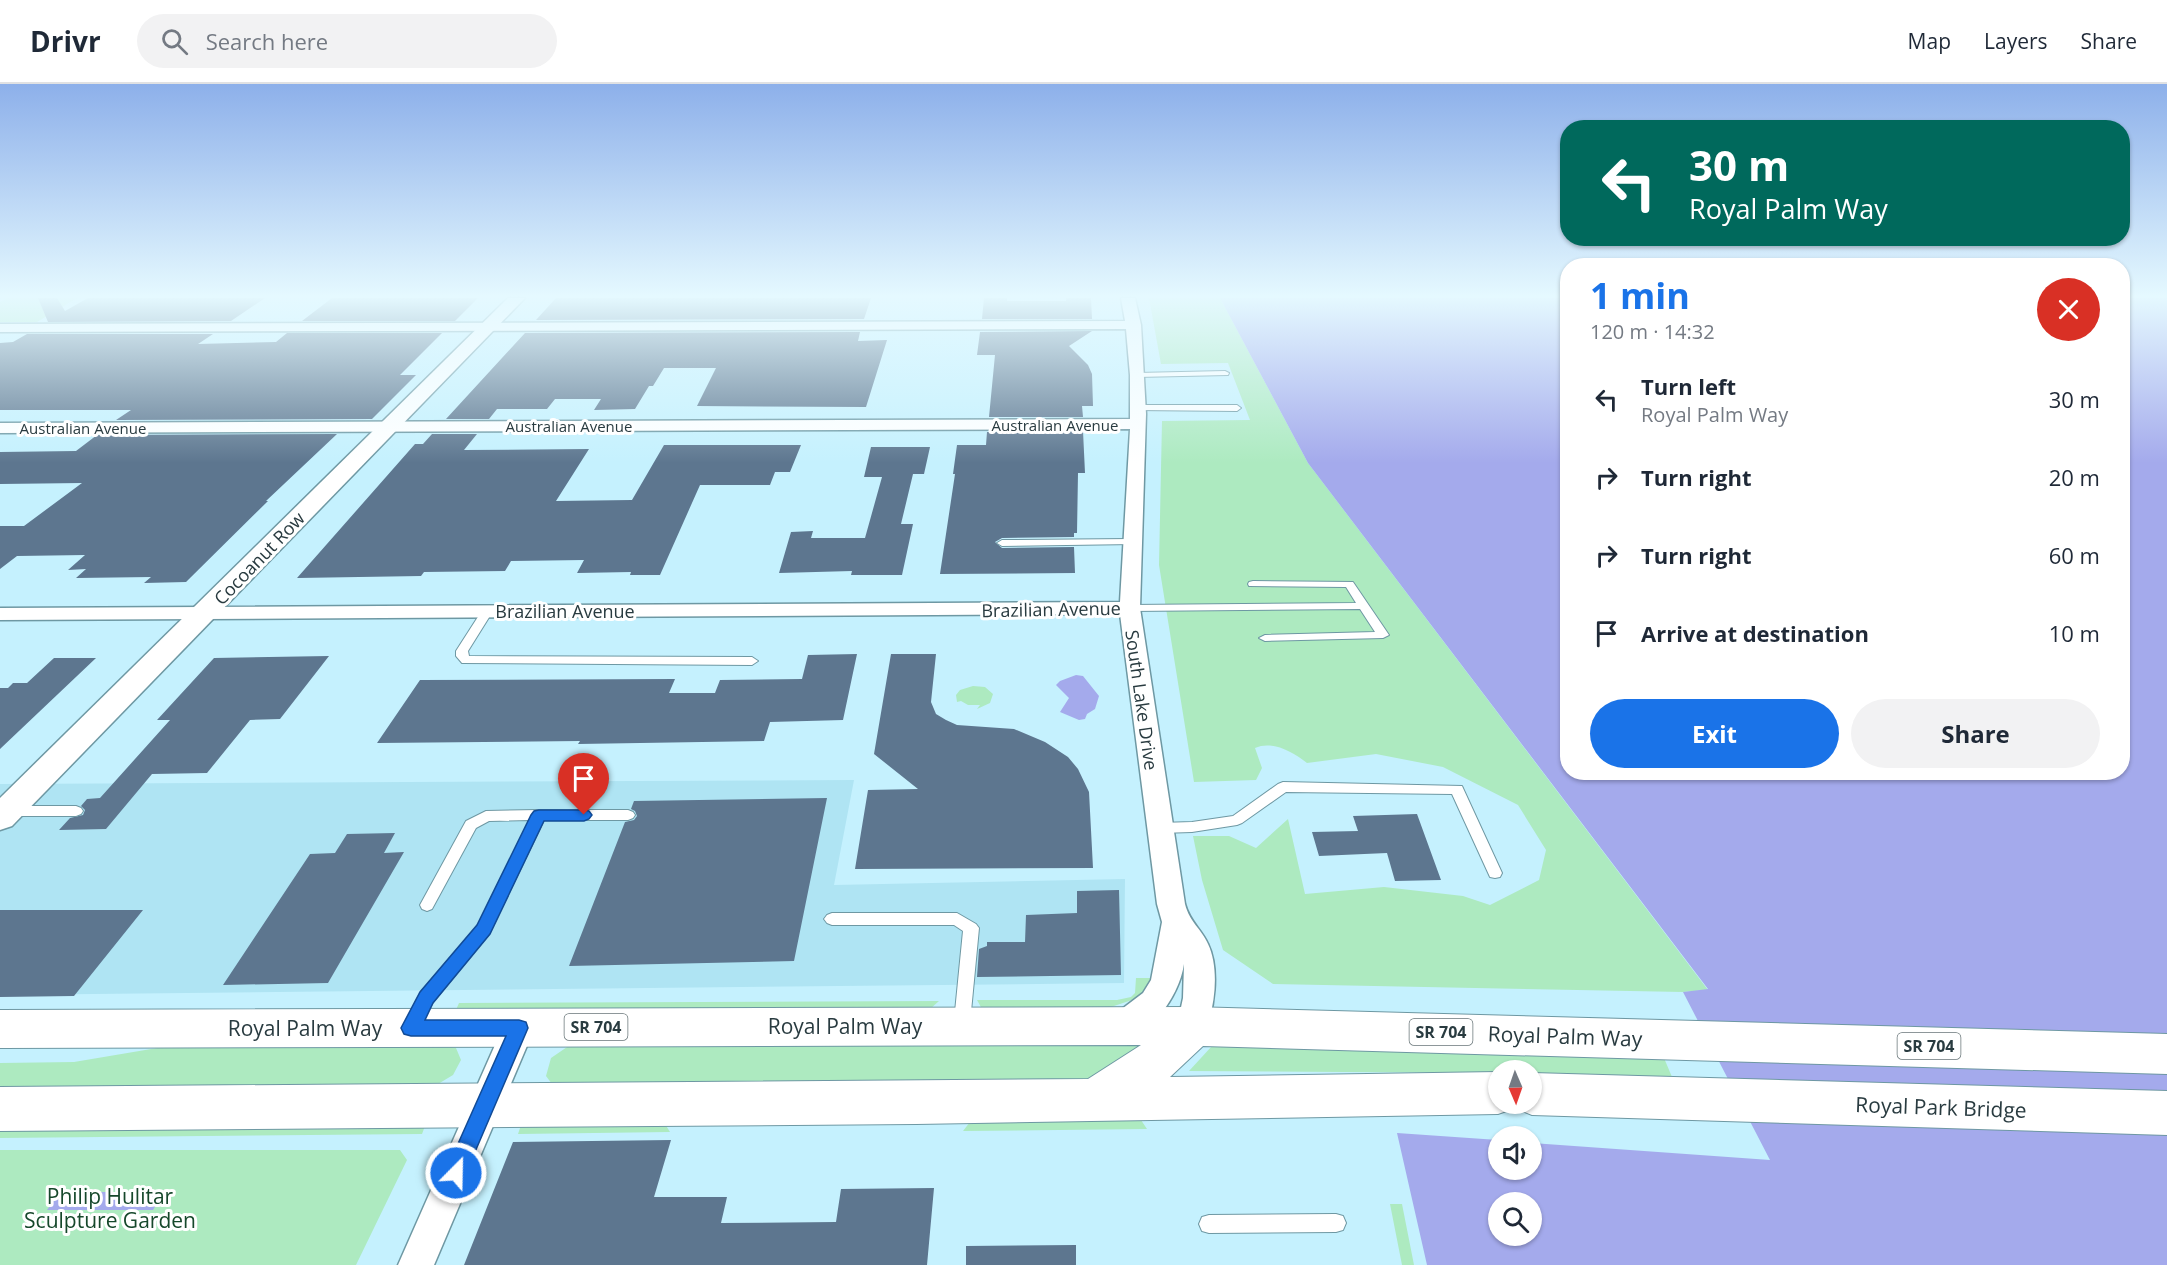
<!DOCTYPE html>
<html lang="en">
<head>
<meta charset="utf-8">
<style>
  body { margin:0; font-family:"Open Sans",sans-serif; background:#f2f2f3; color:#1f2937; height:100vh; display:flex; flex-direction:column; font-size:22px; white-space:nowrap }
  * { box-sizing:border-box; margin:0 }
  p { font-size:20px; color:#747a83 }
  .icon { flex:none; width:33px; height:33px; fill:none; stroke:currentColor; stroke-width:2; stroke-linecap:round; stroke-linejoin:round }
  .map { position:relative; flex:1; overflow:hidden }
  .panel { position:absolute; left:1560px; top:174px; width:570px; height:522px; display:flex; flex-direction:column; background:#fff; border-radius:24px; box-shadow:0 2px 4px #0004 }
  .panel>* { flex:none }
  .banner { position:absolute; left:1560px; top:36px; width:570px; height:126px; border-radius:24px; box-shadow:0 2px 4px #0004; background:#00695c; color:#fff; overflow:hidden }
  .needle { width:39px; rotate:178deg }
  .controls { position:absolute; left:1488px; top:976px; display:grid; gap:12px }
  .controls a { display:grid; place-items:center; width:54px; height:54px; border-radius:50%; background:#fff; box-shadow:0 2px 4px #0004; font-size:30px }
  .pin { position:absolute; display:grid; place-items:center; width:51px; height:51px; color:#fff; margin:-62px -26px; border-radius:50% 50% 50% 0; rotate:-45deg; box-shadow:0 0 6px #0007 }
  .pin .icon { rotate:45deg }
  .me { position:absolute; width:66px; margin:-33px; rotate:23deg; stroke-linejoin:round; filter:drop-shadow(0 0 4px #0008) }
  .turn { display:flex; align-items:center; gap:21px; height:126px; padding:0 30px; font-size:27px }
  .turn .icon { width:78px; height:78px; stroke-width:2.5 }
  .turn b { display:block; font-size:42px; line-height:51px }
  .round { display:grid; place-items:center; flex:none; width:63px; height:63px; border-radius:32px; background:#f2f2f3 }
  .summary { display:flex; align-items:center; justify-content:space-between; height:102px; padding:0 30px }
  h1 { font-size:36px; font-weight:700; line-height:45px; color:#1a73e8 }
  .action { display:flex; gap:12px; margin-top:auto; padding:12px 30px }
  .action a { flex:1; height:69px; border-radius:36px; background:#1a73e8; color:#fff; font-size:24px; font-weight:700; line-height:69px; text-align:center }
  .action a+a { background:#f2f2f3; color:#1f2937 }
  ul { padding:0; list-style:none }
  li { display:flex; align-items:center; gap:18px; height:78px; padding:0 30px }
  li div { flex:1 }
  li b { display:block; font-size:22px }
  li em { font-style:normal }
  header { display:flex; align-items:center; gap:36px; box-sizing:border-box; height:84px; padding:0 30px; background:#fff; border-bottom:2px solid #e0e1e3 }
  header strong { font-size:28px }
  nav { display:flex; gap:33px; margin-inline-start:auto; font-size:21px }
  .search { width:420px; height:54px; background:#f2f2f3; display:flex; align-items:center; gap:15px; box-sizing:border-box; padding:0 21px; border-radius:33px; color:#747a83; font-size:22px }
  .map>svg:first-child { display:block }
  .built { fill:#afe4f3 }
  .green { fill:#adeac0 }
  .water { fill:#a4aaec; fill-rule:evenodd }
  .building { fill:#5d768f }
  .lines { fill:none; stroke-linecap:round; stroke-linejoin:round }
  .service-casing { stroke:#6e98a3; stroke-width:2 }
  .minor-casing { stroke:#6e98a3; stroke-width:3 }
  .tertiary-casing { stroke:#6e98a3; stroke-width:3 }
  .primary-casing { stroke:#6e98a3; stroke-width:2 }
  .service { fill:#fff; fill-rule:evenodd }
  .minor { fill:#fff; fill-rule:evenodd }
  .tertiary { fill:#fff; fill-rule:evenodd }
  .primary { fill:#fff; fill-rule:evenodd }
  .route { fill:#1a73e8; stroke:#114b97; stroke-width:1.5 }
  .labels { text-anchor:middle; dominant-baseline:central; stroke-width:6; stroke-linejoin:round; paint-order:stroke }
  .far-street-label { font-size:15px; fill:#293b40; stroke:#fff }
  .shield { fill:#fff; stroke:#697679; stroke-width:1.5 }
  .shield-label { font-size:16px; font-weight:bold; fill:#293b40 }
  .street-label { font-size:18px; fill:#293b40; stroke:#fff }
  .near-street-label { font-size:21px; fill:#293b40; stroke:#fff }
  .near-park-label { font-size:21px; fill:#16482b; stroke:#fff }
</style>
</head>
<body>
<header>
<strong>Drivr</strong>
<div class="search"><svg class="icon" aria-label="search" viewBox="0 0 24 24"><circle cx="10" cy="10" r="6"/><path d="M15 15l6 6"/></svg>Search here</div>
<nav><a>Map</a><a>Layers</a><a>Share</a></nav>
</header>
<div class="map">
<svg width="2167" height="1181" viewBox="0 0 2167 1181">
  <rect width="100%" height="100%" fill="#c5f1fe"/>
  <!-- built -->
  <path class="built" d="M854 696 834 801 1125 795 1124 899 0 911V700Z"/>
  <!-- green -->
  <path class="green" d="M8 214H77L37 238H0V218Z
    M1149 214H1220L1308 379 1708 906 1683 908 1273 900 1223 866 1202 796 1193 752H1229L1256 764 1288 735 1305 810 1384 803 1463 812 1490 821 1539 796 1546 766 1518 721 1443 683 1376 670 1307 679C1293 668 1272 656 1255 664L1262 684 1256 696 1194 698 1159 481 1162 337 1250 336 1228 279 1161 280Z
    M973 602 985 603 993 610 990 619 977 625 980 621H968L961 617 957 618 956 611 960 606Z
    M1136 894H1154L1144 908 1135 915 1111 923 982 925 977 916H1117L1131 913 1135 909Z
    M939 917 930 925 455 928 459 919Z
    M1128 960 1149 962 1093 995 552 1000 546 992 551 974 570 961Z
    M447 962 456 964 461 976 453 991 433 1003 0 1007V979L74 978 163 963Z
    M1212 962 1664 974 1672 993 1532 990V987H1498V989L1189 987Z
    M1135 1035 1141 1036 1147 1045 963 1047 970 1038Z
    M665 1040 670 1048 518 1050 521 1041Z
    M425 1042 422 1050 0 1054V1045Z
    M0 1066H400L407 1076 356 1181H0Z
    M1390 1120H1402L1414 1181H1402Z"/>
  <!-- water -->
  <path class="water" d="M1220 214H1567L1568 688H2122L2123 214H2167V1181H1427L1397 1049 1498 1056V1086H1532V1059L1770 1076 1683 908 1708 905 1308 379ZM1498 1119H1532V1152H1498Z
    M1076 591 1083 592 1099 612 1095 625 1087 630 1085 635 1079 636 1060 628 1069 614 1056 601 1060 597Z
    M60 1108H164L153 1126H47Z"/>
  <!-- building -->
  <path class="building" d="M38 214H57L65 227 88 214H265L231 237 48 238Z
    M332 214H478L455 237H302Z
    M556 214H871L864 235 536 236Z
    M984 214H1007V217H1066V214H1091L1092 235H982Z
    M1092 247 1069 262 1088 281 1092 290 1093 322H1082L1083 333H989L995 271H977L980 248Z
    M860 248 858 257 887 256 866 323 697 322 716 284H664L653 302H649L635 325 594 326 601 315H555L547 325H497L489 335H446L525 249Z
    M287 249H442L400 291H416L372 335 116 336 131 326H0V259L13 258 27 250H213L198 260 276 258Z
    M1083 347 1085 389H1078L1077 449H1074V453L1002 454 995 458 1002 464 1074 463 1075 489 940 490 955 390H953L957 361H986L987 348Z
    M337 350 266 417H268L186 498 144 499 151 493 76 494 86 485 68 486 85 471 17 472 0 485V442H24L82 399 0 400V368L76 367 97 351Z
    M432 350H477L464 366 589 365 556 417 632 416 664 361H801L790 388H775L770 401H700L660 491H630L631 488 577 489 584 476 511 477 505 487 424 488 421 492 297 494 415 360H423Z
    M871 363H930L924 390H913L901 440H913L902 491H851L852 487 779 489 791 448 813 447 811 454H865L882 393H864Z
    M857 570 843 636 770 638 764 657 578 660 580 657 377 659 420 596 675 595 669 609H715L720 596 802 595 808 571Z
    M891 570H936L931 618 936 630 946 636 957 641 1014 645 1045 658 1068 673 1078 685 1089 708 1093 784 855 785 868 706 918 705 874 670Z
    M329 572 280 635 250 636 207 689 152 690 106 745 59 746 70 734 83 731 85 726 81 722 87 715 100 714 170 636H157L214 574Z
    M54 574H96L0 665V604H8L13 599H27Z
    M827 714 794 877 569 882 625 738 634 736 637 732 635 727 631 725 634 717Z
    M1417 730 1441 796 1395 797 1387 769 1319 772 1312 748 1358 747 1353 732Z
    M395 749 384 769 404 768 328 899 223 901 310 770 335 769 347 750Z
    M1119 806 1121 891 977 893 979 865 987 862V858H1025L1026 831 1077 829V807Z
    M0 826H143L74 912 0 913Z
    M671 1056 654 1113H727L721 1139 836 1138 841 1105 934 1104 927 1181H464L513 1058Z
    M1076 1161V1181H966V1162Z"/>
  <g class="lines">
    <!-- service casing -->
    <g class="service-casing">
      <path id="service" d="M1225 287 1229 289 1228 291 1137 293 1133 291 1137 289Z
        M1138 321H1237L1241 324 1237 327 1135 326 1134 324Z
        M1131 455 1135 456 1136 458 1135 460 1002 462 997 459 1002 456Z
        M1253 497 1353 498 1389 551 1383 554 1265 557 1259 554 1265 551 1375 548 1360 525 1130 527 1124 524 1130 521 1356 519 1346 503 1249 502 1248 500 1249 498Z
        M487 524 493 527 468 567 469 572 752 573 758 577 752 581 462 579 456 572V567L483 525Z
        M1283 698 1462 702 1502 789 1500 793 1495 794 1490 793 1452 710 1286 708 1242 739 1237 741 1192 748 1160 749 1155 748 1153 744 1155 740 1160 739 1192 738 1233 732 1278 700Z
        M11 722H76L81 724 83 727 81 730 76 732H11L6 730 4 727 6 724Z
        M539 726H628L633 728 635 731 633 734 628 736H544L489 850 433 918 420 943 414 945 408 943 406 938 421 908 478 842 530 736 489 737 476 744 432 825 427 827 422 825 420 821 466 737 486 727Z
        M832 829H957L976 840 979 844 970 938 968 943 962 945 956 943 954 938 963 847 954 841H832L827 839 824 835 827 831Z
        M1336 1130 1343 1132 1346 1139 1343 1146 1336 1148 1209 1149 1202 1147 1199 1140 1202 1133 1209 1131Z"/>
    </g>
    <!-- minor casing -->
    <g class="minor-casing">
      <path id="minor" d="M1121 214H1135L1141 241 1146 330 1140 524 1185 820C1190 839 1201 844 1208 860 1220 885 1215 927 1203 951L1192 955 1181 951 1177 942 1183 914 1184 880C1180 910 1148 961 1114 949L1110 940 1114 931 1143 909 1151 896 1162 838 1157 820 1120 530 0 536V524L1120 518 1130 345 0 349V339L1130 335V291L1126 245 0 248V240L1125 237Z
        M519 930 530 934 535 943 434 1181H398L503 943 508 934Z"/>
    </g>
    <!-- tertiary casing -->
    <g class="tertiary-casing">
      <path id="tertiary" d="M508 214H525L12 742 0 746V714Z"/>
    </g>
    <!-- primary casing -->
    <g class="primary-casing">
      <path id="primary" d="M1192 923 2167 950V990L1203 962 1170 993 1498 988V1020H1532V989L2167 1007V1051L1532 1031 1515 1024 1498 1030 916 1040 0 1047V1003L1088 995 1141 961 0 964V926Z"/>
    </g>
    <!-- service -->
    <use href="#service" class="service"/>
    <!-- minor -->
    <use href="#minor" class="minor"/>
    <!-- tertiary -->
    <use href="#tertiary" class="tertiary"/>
    <!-- primary -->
    <use href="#primary" class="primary"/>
  </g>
  <!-- sky -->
  <linearGradient id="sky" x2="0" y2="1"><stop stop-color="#8db0ea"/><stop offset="0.56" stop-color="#e5f9ff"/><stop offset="1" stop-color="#e5f9ff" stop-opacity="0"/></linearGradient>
  <rect width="2167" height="379" fill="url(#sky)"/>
  <!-- route -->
  <path class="route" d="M539 726H584L589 727 592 731 589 735 584 737H544L490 850 433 919 425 936H519L526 938 528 944 463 1096 456 1099 448 1096 445 1089 506 952H411L404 950 401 944 420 908 477 841 531 731 534 727Z"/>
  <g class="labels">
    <!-- far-street labels -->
    <g class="far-street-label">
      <text x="1055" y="341">Australian Avenue</text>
      <text x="569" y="342">Australian Avenue</text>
      <text x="83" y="344">Australian Avenue</text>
    </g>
    <!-- shield labels -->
    <g class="shield">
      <rect x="564.5" y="930" width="63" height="26" rx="4.5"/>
      <rect x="1409.5" y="935" width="63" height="26" rx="4.5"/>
      <rect x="1897.5" y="949" width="63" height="26" rx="4.5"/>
    </g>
    <g class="shield-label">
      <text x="596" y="943">SR 704</text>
      <text x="1441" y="948">SR 704</text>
      <text x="1929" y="962">SR 704</text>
    </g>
    <!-- street labels -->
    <g class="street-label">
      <text transform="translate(259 474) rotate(-46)">Cocoanut Row</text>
      <text transform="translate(1051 525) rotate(-1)">Brazilian Avenue</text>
      <text x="565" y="527">Brazilian Avenue</text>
      <text transform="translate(1142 616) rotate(82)">South Lake Drive</text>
    </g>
    <!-- near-street labels -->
    <g class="near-street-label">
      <text x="845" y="942">Royal Palm Way</text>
      <text x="305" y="944">Royal Palm Way</text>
      <text transform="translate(1565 952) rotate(2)">Royal Palm Way</text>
      <text transform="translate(1941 1023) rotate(2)">Royal Park Bridge</text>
    </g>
    <!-- near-park labels -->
    <g class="near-park-label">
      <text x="110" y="1112">Philip Hulitar<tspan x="110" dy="24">Sculpture Garden</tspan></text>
    </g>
  </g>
</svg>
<div class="controls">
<a><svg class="needle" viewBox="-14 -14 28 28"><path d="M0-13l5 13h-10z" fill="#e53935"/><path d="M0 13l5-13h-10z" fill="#747a83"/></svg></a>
<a><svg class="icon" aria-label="sound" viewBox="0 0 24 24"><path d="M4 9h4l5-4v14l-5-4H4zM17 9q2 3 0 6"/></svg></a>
<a><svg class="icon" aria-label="search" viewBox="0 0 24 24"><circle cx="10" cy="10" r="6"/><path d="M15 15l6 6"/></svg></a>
</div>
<div class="pin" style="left:584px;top:731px;background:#d93025"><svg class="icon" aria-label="arrive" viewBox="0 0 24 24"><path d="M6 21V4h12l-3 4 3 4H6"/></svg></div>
<svg class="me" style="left:456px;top:1089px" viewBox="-20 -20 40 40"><circle r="17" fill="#1a73e8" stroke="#fff" stroke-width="3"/><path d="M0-11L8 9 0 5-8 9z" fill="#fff"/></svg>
<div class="banner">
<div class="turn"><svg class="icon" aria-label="left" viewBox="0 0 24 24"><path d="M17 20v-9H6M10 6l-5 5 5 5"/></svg><div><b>30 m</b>Royal Palm Way</div></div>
</div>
<section class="panel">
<div class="summary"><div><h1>1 min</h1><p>120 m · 14:32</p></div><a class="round" style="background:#d93025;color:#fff"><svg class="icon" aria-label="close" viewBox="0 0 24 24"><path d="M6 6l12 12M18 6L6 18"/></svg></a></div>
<ul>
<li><svg class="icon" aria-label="left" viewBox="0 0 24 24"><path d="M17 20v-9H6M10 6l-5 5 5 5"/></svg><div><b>Turn left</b><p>Royal Palm Way</p></div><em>30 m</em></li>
<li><svg class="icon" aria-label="right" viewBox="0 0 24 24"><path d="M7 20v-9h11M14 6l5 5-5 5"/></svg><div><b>Turn right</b></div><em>20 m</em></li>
<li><svg class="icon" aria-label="right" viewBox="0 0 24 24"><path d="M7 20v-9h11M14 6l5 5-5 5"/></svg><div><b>Turn right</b></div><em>60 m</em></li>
<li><svg class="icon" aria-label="arrive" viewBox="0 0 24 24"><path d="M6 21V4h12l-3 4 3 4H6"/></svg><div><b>Arrive at destination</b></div><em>10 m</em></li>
</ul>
<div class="action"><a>Exit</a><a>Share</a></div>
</section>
</div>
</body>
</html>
